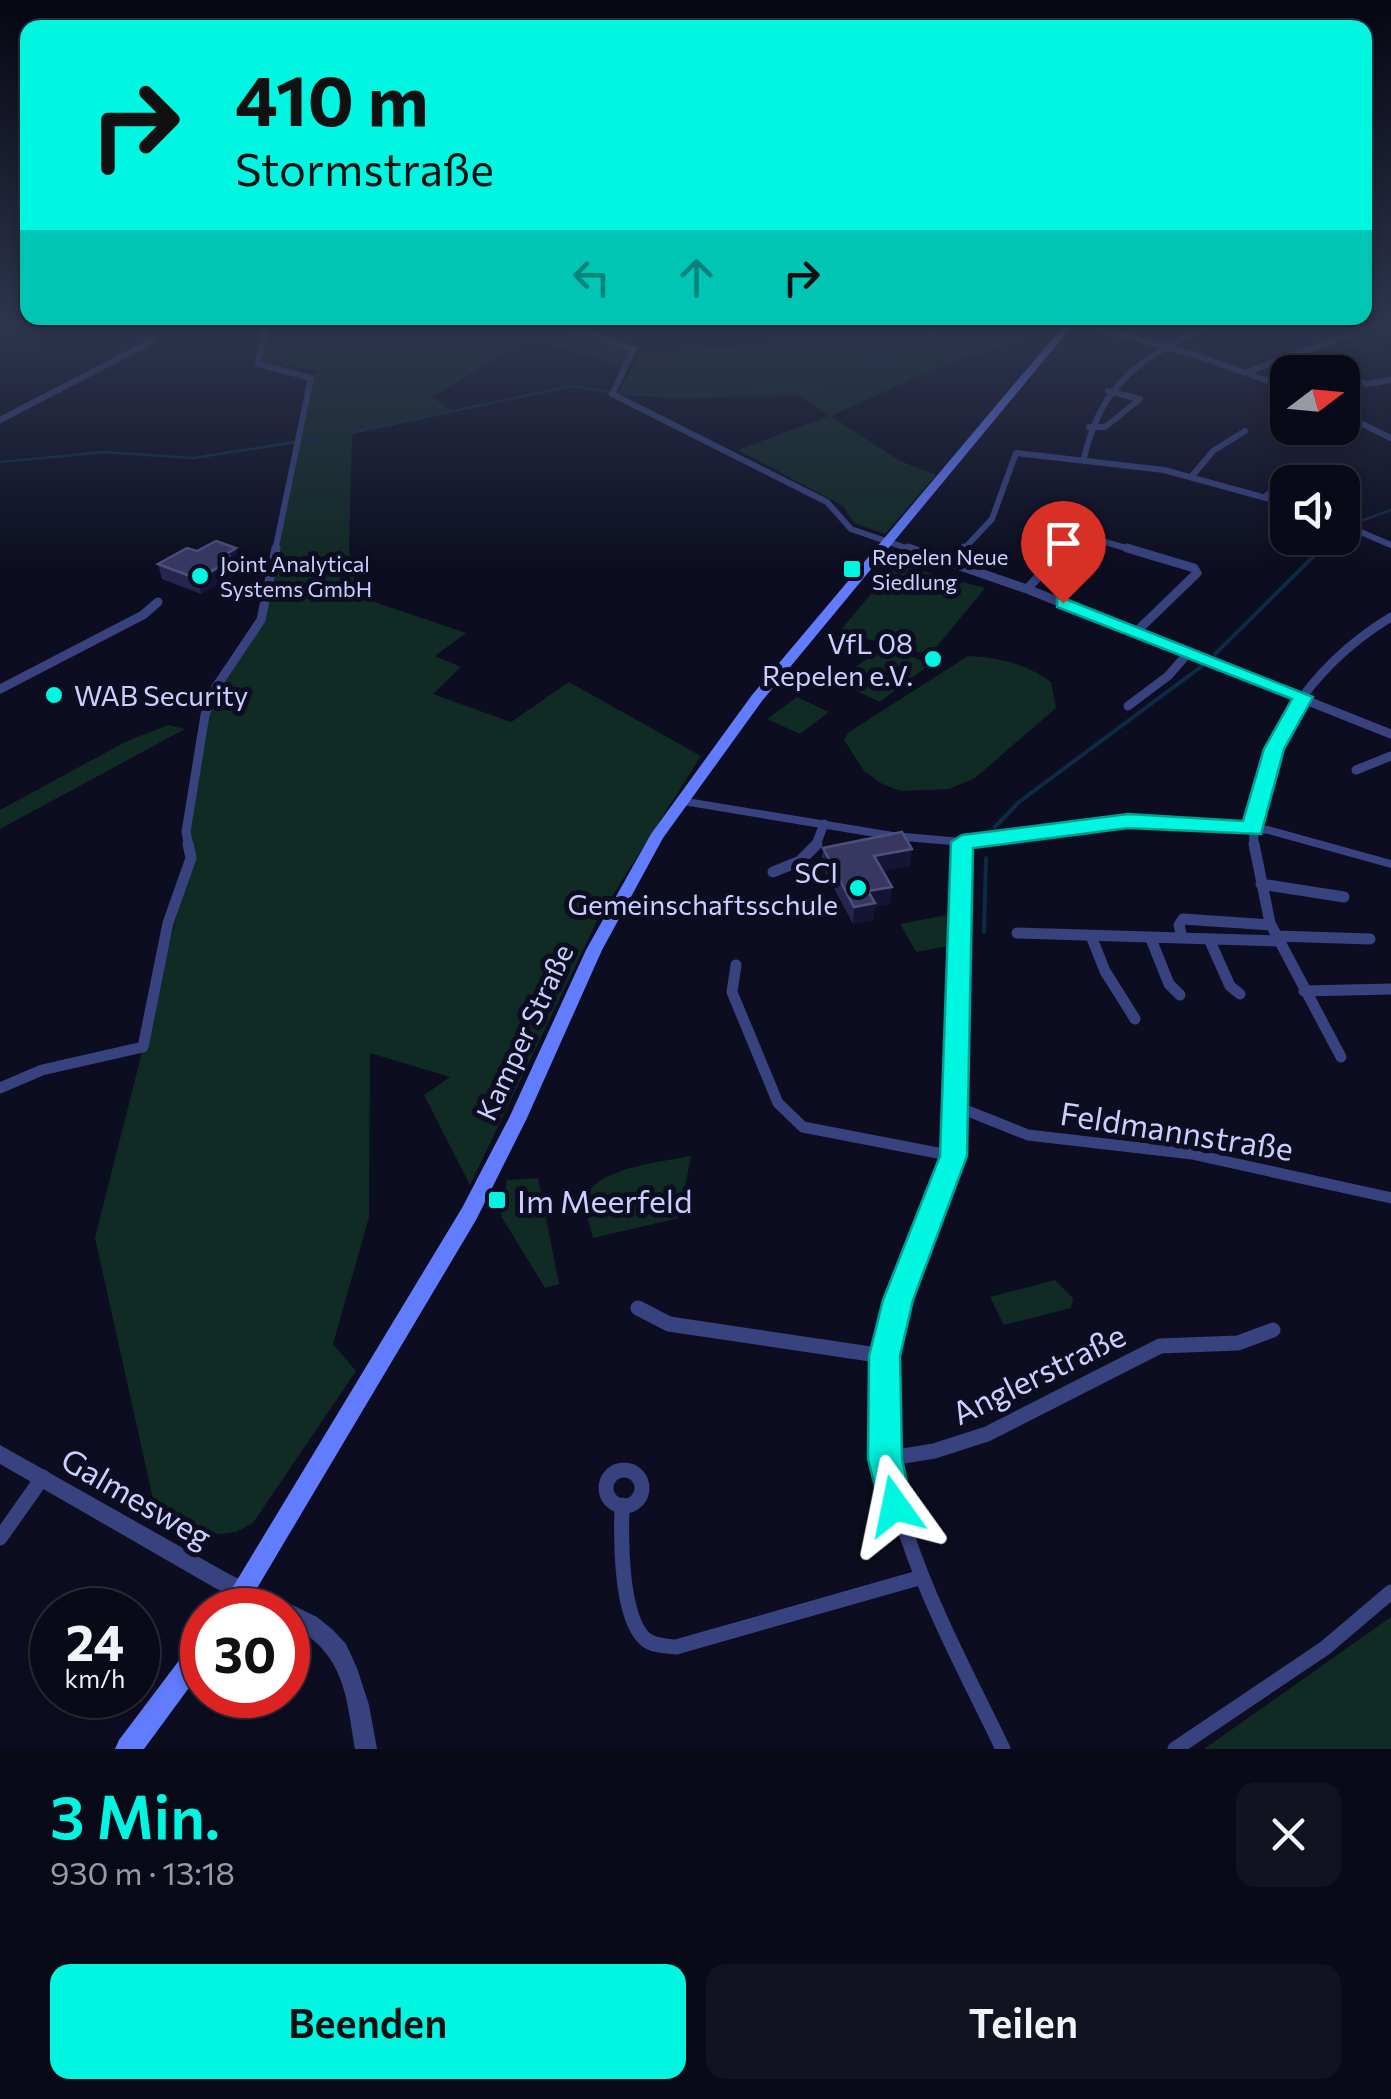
<!DOCTYPE html>
<html lang="de">
<head>
<meta charset="utf-8">
<style>
  body { margin:0; font-family:Commissioner,sans-serif; background:#121321; color:#f1f3f6; height:100vh; display:flex; flex-direction:column; font-size:38px; white-space:nowrap }
  * { box-sizing:border-box; margin:0 }
  p { font-size:32px; color:#999aa2 }
  .icon { flex:none; width:55px; height:55px; fill:none; stroke:currentColor; stroke-width:2; stroke-linecap:round; stroke-linejoin:round }
  .map { position:relative; height:1749px; overflow:hidden }
  .details { display:flex; flex-direction:column; background:#090a18; flex:1 }
  .details>* { flex:none }
  .hud { position:absolute; left:20px; top:20px; width:1352px; height:305px; border-radius:20px; box-shadow:0 5px 15px #0003,0 0 0 2px #292b37; background:#00f6e1; color:#111; overflow:hidden }
  .needle { width:65px; rotate:74deg }
  .tools { position:absolute; left:1270px; top:355px; display:grid; gap:20px }
  .tools a { display:grid; place-items:center; width:90px; height:90px; border-radius:20px; background:#090a18; box-shadow:0 5px 15px #0003,0 0 0 2px #292b37; font-size:50px }
  .speed { position:absolute; left:30px; top:1588px; display:flex; gap:20px; font-size:50px; font-weight:700; text-align:center }
  .speed>* { display:grid; place-content:center; width:130px; height:130px; border-radius:50%; background:#090a18; box-shadow:0 5px 15px #0003,0 0 0 2px #292b37; line-height:1 }
  .speed small { font-size:25px; font-weight:400 }
  .speed .limit { border:15px solid #d22; background:#fff; color:#111 }
  .pin { position:absolute; display:grid; place-items:center; width:85px; height:85px; color:#fff; margin:-102px -42px; border-radius:50% 50% 50% 0; rotate:-45deg; box-shadow:0 0 10px #0007 }
  .pin .icon { rotate:45deg }
  .me { position:absolute; width:110px; margin:-55px; rotate:348deg; stroke-linejoin:round; filter:drop-shadow(0 0 8px #0008) }
  .turn { display:flex; align-items:center; gap:35px; height:210px; padding:0 50px; font-size:45px }
  .turn .icon { width:130px; height:130px; stroke-width:2.5 }
  .turn b { display:block; font-size:70px; line-height:85px }
  .lanes { display:flex; align-items:center; height:95px; padding:0 50px; background:#0003; justify-content:center; gap:50px; direction:ltr }
  .lanes .off { opacity:.35 }
  .round { display:grid; place-items:center; flex:none; width:105px; height:105px; border-radius:20px; background:#121321 }
  .head { display:flex; align-items:center; justify-content:space-between; height:170px; padding:0 50px }
  h1 { font-size:60px; font-weight:600; line-height:75px; color:#00f6e1 }
  .button { display:flex; gap:20px; margin-top:auto; padding:20px 50px }
  .button a { flex:1; height:115px; border-radius:20px; background:#00f6e1; color:#111; font-size:40px; font-weight:600; line-height:115px; text-align:center }
  .button a+a { background:#121321; color:#f1f3f6 }
  .map>svg:first-child { display:block }
  .green { fill:#102a24 }
  .lines { fill:none; stroke-linecap:round; stroke-linejoin:round }
  .stream-far1 { stroke:#0c2c45; stroke-width:2.5 }
  .stream { stroke:#0c2c45; stroke-width:4 }
  .minor-far3 { stroke:#37427f; stroke-width:6 }
  .minor-far2 { stroke:#37427f; stroke-width:9 }
  .minor-far1 { stroke:#37427f; stroke-width:11 }
  .minor { stroke:#37427f; stroke-width:15 }
  .tertiary { fill:#37427f; fill-rule:evenodd }
  .secondary { fill:#627cff; fill-rule:evenodd }
  .wall { fill:#25254e }
  .shaded-wall { fill:#141434 }
  .building { fill:#373761; stroke:#4e4f7a; stroke-width:2.5 }
  .route { fill:#00f6e1; stroke:#00a092; stroke-width:2.5 }
  .poi-dot { fill:#00f6e1; stroke:#0c0d20; stroke-width:4 }
  .labels { text-anchor:middle; dominant-baseline:central; stroke-width:10; stroke-linejoin:round; paint-order:stroke }
  .far-poi-label { font-size:22px; fill:#cbcfff; stroke:#0c0d20; text-anchor:start }
  .poi-label { font-size:28px; fill:#cbcfff; stroke:#0c0d20; text-anchor:end }
  .street-label { font-size:28px; fill:#cbcfff; stroke:#0c0d20 }
  .near-street-label { font-size:32px; fill:#cbcfff; stroke:#0c0d20 }
  .near-poi-label { font-size:32px; fill:#cbcfff; stroke:#0c0d20; text-anchor:start }
</style>
</head>
<body>
<div class="map">
<svg width="1391" height="1749" viewBox="0 0 1391 1749">
  <rect width="100%" height="100%" fill="#0c0d20"/>
  <!-- green -->
  <path class="green" d="M270 325H565L633 349 622 367 529 338 432 397 454 412 352 434 349 548 357 596 466 633 435 656 461 667 433 694 511 722 569 682 701 756 599 917 470 1185 424 1095 450 1077 370 1053 369 1217 333 1344 356 1371 253 1523 236 1532 218 1534 155 1508 95 1238 191 858 186 832 193 774 216 687 261 620 311 378 318 371 262 362Z
    M851 325H978L975 328 1024 338 930 371 831 416 900 461 936 475 885 534 854 523 843 506 738 450 829 416 798 395 678 399 617 394 639 355 868 334Z
    M896 564 985 588 930 655 839 632Z
    M886 646 930 664 880 702 835 681Z
    M968 656C1000 658 1024 663 1051 682L1056 708 975 778 949 789 901 791 882 784 864 771 844 740 849 732Z
    M797 697 829 712 800 734 767 719Z
    M168 725 185 729 0 829V810L125 742Z
    M946 915 949 946 916 952 900 924Z
    M691 1156 679 1218 593 1238C591 1228 586 1217 585 1207 583 1168 663 1162 691 1156Z
    M538 1178 559 1284 545 1288 501 1216 507 1180Z
    M1055 1280 1073 1298 1071 1308 1004 1325 990 1297Z
    M1391 1617V1749H1204Z"/>
  <g class="lines">
    <!-- stream-far1 -->
    <path class="stream-far1" d="M617 392 664 396 809 390 908 348 947 325
      M350 433 571 386 610 392
      M0 462 105 452 193 458 321 438
      M1355 523 1391 510
      M1319 551 1332 538"/>
    <!-- stream -->
    <path class="stream" d="M1215 654 1322 548
      M995 827 1019 802 1202 666
      M984 932 986 858"/>
    <!-- minor-far3 -->
    <path class="minor-far3" d="M266 325 258 364 311 378 275 551
      M567 325 634 349 612 394 827 502 851 529 915 551
      M1087 325 1198 356 1288 388
      M1289 355 1335 372
      M1247 372 1376 325
      M1342 375 1367 384 1391 380
      M1342 414 1391 438
      M0 420 152 341
      M1089 427H1105L1140 399 1108 391
      M1084 458C1102 381 1141 359 1208 325
      M1192 476 1213 451 1245 431
      M1266 496 1293 474 1314 482
      M1342 524 1391 545
      M962 551 992 519 1016 453 1164 470 1288 504
      M1062 551 1078 534 1136 551"/>
    <!-- minor-far2 -->
    <path class="minor-far2" d="M908 548 1027 589 1391 734
      M1127 548 1194 568 1197 573 1137 631
      M952 561 964 548
      M1027 589 1065 548
      M0 689 143 615 158 602
      M1128 706 1168 676 1189 652
      M1356 770 1391 756
      M189 847 186 832 205 715 216 687 261 620 276 548
      M815 847 824 824
      M962 847V842
      M1254 847C1249 750 1312 665 1391 617"/>
    <!-- minor-far1 -->
    <path class="minor-far1" d="M1254 844 1270 923 1341 1057
      M773 872 800 861 817 844
      M1261 884 1344 897
      M1017 933 1278 941
      M1091 936 1105 971 1135 1019
      M1276 936 1370 939
      M1182 938 1179 925 1183 919 1271 925
      M1151 939 1169 984 1180 995
      M1209 939 1230 986 1240 994
      M736 965 732 992 778 1103 803 1127 953 1156
      M1304 991 1391 989
      M0 1088 42 1070 143 1047 168 923 191 858 188 844
      M958 1107 1028 1135 1192 1154 1391 1198
      M922 1236 953 1156 962 844"/>
    <!-- minor -->
    <path class="minor" d="M923 1234C908 1274 889 1315 884 1358 869 1499 944 1626 1003 1749
      M638 1308 669 1324 884 1356
      M885 1459 934 1451 987 1434 1160 1346 1238 1343 1273 1330
      M606 1488a18 18 0 1 1 36 0a18 18 0 1 1-36 0Z
      M622 1505C621 1537 620 1616 645 1639 653 1646 666 1646 676 1647L922 1577
      M0 1538 43 1477
      M1175 1749 1325 1648 1391 1592"/>
    <!-- tertiary -->
    <path class="tertiary" d="M681 797 893 832 962 838 1127 817 1201 819 1268 826 1391 860V868L1268 834 1201 827 1127 825 962 846 893 840 677 804 675 801 677 798Z
      M0 1445 229 1574 317 1617 333 1630 346 1644 357 1668 369 1705 377 1749H355C346 1692 344 1653 288 1623V1610H260L215 1588 0 1464Z"/>
    <!-- secondary -->
    <path class="secondary" d="M1064 325H1073L762 701 663 838 602 950 527 1118 476 1220 244 1610H219L462 1208 509 1118 586 950 651 834 752 695Z
      M202 1639V1670L144 1749H115L119 1740 193 1642Z"/>
  </g>
  <!-- wall -->
  <path class="wall" d="M236 548 240 563 236 565 238 573 201 594 162 579 158 564Z
    M823 848 910 866 883 871 892 887 890 904 875 907 873 920 853 924 821 864Z"/>
  <!-- shaded-wall -->
  <path class="shaded-wall" d="M236 548 240 563 236 565 238 573 201 594 198 579 225 555Z
    M912 849 910 866 872 873 874 856Z
    M892 887 890 904 875 907 873 920 853 924 854 907 868 891Z"/>
  <!-- building -->
  <path class="building" d="M216 541 236 548 225 555 234 558 198 579 158 564 187 548 197 551Z
    M902 832 912 849 874 856 892 887 868 891 875 903 854 907 823 848Z"/>
  <!-- sky -->
  <linearGradient id="sky" x2="0" y2="1"><stop stop-color="#070712"/><stop offset="0.57" stop-color="#2e354e"/><stop offset="1" stop-color="#2e354e" stop-opacity="0"/></linearGradient>
  <rect width="1391" height="570" fill="url(#sky)"/>
  <!-- route -->
  <path class="route" d="M1063 598 1313 697 1284 749 1261 834 1128 828 973 848 967 1156 913 1300 900 1356 902 1459 912 1506 907 1518 895 1523 883 1518 868 1459 869 1356 883 1300 940 1156 951 842 962 835 1128 814 1243 821 1264 749 1292 699 1057 607V599Z"/>
  <!-- markers -->
  <g class="poi-dot">
    <rect x="842" y="559" width="20" height="20" rx="5"/>
    <circle cx="200" cy="576" r="10"/>
    <circle cx="933" cy="659" r="10"/>
    <circle cx="54" cy="695" r="10"/>
    <circle cx="858" cy="888" r="10"/>
    <rect x="487" y="1190" width="20" height="20" rx="5"/>
  </g>
  <g class="labels">
    <!-- far-poi labels -->
    <g class="far-poi-label">
      <text x="872" y="556">Repelen Neue<tspan x="872" dy="25">Siedlung</tspan></text>
      <text x="220" y="563">Joint Analytical<tspan x="220" dy="25">Systems GmbH</tspan></text>
    </g>
    <!-- poi labels -->
    <g class="poi-label">
      <text x="913" y="643">VfL 08<tspan x="913" dy="32">Repelen e.V.</tspan></text>
      <text x="74" y="695" text-anchor="start">WAB Security</text>
      <text x="838" y="872">SCI<tspan x="838" dy="32">Gemeinschaftsschule</tspan></text>
    </g>
    <!-- street labels -->
    <g class="street-label">
      <text transform="translate(524 1032) rotate(-65)">Kamper Straße</text>
    </g>
    <!-- near-street labels -->
    <g class="near-street-label">
      <text transform="translate(1177 1130) rotate(9)">Feldmannstraße</text>
      <text transform="translate(1038 1373) rotate(-26)">Anglerstraße</text>
      <text transform="translate(137 1497) rotate(30)">Galmesweg</text>
    </g>
    <!-- near-poi labels -->
    <g class="near-poi-label">
      <text x="517" y="1200">Im Meerfeld</text>
    </g>
  </g>
</svg>
<div class="tools">
<a><svg class="needle" viewBox="-14 -14 28 28"><path d="M0-13l5 13h-10z" fill="#e53935"/><path d="M0 13l5-13h-10z" fill="#999aa2"/></svg></a>
<a><svg class="icon" aria-label="sound" viewBox="0 0 24 24"><path d="M4 9h4l5-4v14l-5-4H4zM17 9q2 3 0 6"/></svg></a>
</div>
<div class="speed"><div>24<small>km/h</small></div><div class="limit">30</div></div>
<div class="pin" style="left:1063px;top:603px;background:#d93025"><svg class="icon" aria-label="arrive" viewBox="0 0 24 24"><path d="M6 21V4h12l-3 4 3 4H6"/></svg></div>
<svg class="me" style="left:895px;top:1506px" viewBox="-20 -20 40 40"><path d="M0-17L14 15 0 8-14 15z" fill="#00f6e1" stroke="#fff" stroke-width="4"/></svg>
<div class="hud">
<div class="turn"><svg class="icon" aria-label="right" viewBox="0 0 24 24"><path d="M7 20v-9h11M14 6l5 5-5 5"/></svg><div><b>410 m</b>Stormstraße</div></div>
<div class="lanes"><svg class="icon off" aria-label="left" viewBox="0 0 24 24"><path d="M17 20v-9H6M10 6l-5 5 5 5"/></svg><svg class="icon off" aria-label="ahead" viewBox="0 0 24 24"><path d="M12 20V5M6 11l6-6 6 6"/></svg><svg class="icon" aria-label="right" viewBox="0 0 24 24"><path d="M7 20v-9h11M14 6l5 5-5 5"/></svg></div>
</div>
</div>
<section class="details">
<div class="head"><div><h1>3 Min.</h1><p>930 m · 13:18</p></div><a class="round"><svg class="icon" aria-label="close" viewBox="0 0 24 24"><path d="M6 6l12 12M18 6L6 18"/></svg></a></div>
<div class="button"><a>Beenden</a><a>Teilen</a></div>
</section>
</body>
</html>
